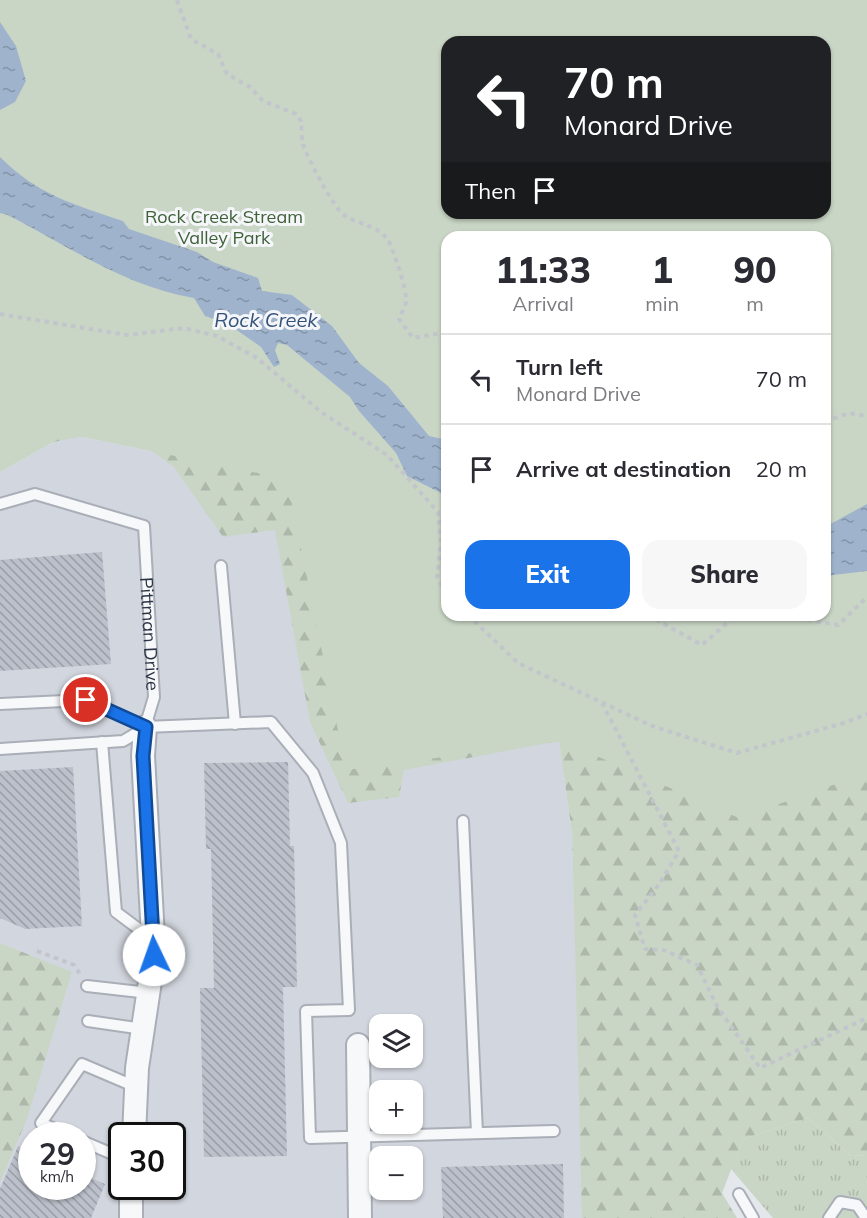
<!DOCTYPE html>
<html lang="en">
<head>
<meta charset="utf-8">
<style>
  body { margin:0; font-family:Mulish,sans-serif; background:#f7f7f7; color:#2b2b33; height:100vh; display:flex; flex-direction:column; font-size:22px; white-space:nowrap }
  * { box-sizing:border-box; margin:0 }
  p { font-size:20px; color:#7c7c81 }
  .icon { flex:none; width:33px; height:33px; fill:none; stroke:currentColor; stroke-width:2; stroke-linecap:round; stroke-linejoin:round }
  .map { position:relative; flex:1; overflow:hidden }
  .side { position:absolute; left:441px; top:231px; width:390px; height:390px; display:flex; flex-direction:column; background:#fff; border-radius:18px; box-shadow:0 2px 4px #0004 }
  .side>* { flex:none }
  .banner { position:absolute; left:441px; top:36px; width:390px; height:183px; border-radius:18px; box-shadow:0 2px 4px #0004; background:#202124; color:#fff; overflow:hidden }
  .controls { position:absolute; left:369px; top:1014px; display:grid; gap:12px }
  .controls a { display:grid; place-items:center; width:54px; height:54px; border-radius:12px; background:#fff; box-shadow:0 2px 4px #0004; font-size:30px }
  .speed { position:absolute; left:18px; top:1122px; display:flex; gap:12px; font-size:30px; font-weight:700; text-align:center }
  .speed>* { display:grid; place-content:center; width:78px; height:78px; border-radius:50%; background:#fff; box-shadow:0 2px 4px #0004; line-height:1 }
  .speed small { font-size:15px; font-weight:400 }
  .speed .limit { border:3px solid #111; border-radius:9px; background:#fff; color:#111 }
  .pin { position:absolute; display:grid; place-items:center; width:51px; height:51px; color:#fff; margin:-26px; border:3px solid #fff; border-radius:50%; box-shadow:0 2px 6px #0007 }
  .me { position:absolute; width:66px; margin:-33px; rotate:357deg; stroke-linejoin:round; filter:drop-shadow(0 0 4px #0008) }
  .turn { display:flex; align-items:center; gap:21px; height:126px; padding:0 24px; font-size:27px }
  .turn .icon { width:78px; height:78px; stroke-width:2.5 }
  .turn b { display:block; font-size:42px; line-height:51px }
  .then { display:flex; align-items:center; height:57px; padding:0 24px; background:#0003; gap:12px; font-size:22px }
  .eta { display:flex; justify-content:space-evenly; align-items:center; height:102px; text-align:center }
  .eta b { font-size:36px; font-weight:800; line-height:42px }
  .primary-button { display:flex; gap:12px; margin-top:auto; padding:12px 24px }
  .primary-button a { flex:1; height:69px; border-radius:18px; background:#1a73e8; color:#fff; font-size:24px; font-weight:800; line-height:69px; text-align:center }
  .primary-button a+a { background:#f7f7f7; color:#2b2b33 }
  ul { padding:0; list-style:none }
  li { display:flex; align-items:center; gap:18px; height:90px; padding:0 24px; border-top:2px solid #e1e1e2 }
  li div { flex:1 }
  li b { display:block; font-size:22px }
  li em { font-style:normal }
  .map>svg:first-child { display:block }
  .built { fill:#d2d6de; fill-rule:evenodd }
  .grass { fill:url(#grass-tufts) }
  .forest { fill:url(#forest-firs) }
  .park { fill:#c9d6c5; fill-rule:evenodd }
  .water { fill:url(#water-ripples) }
  .building { fill:url(#building-back-hatch) }
  .lines { fill:none; stroke-linecap:round; stroke-linejoin:round }
  .service-casing { stroke:#a9aeb7; stroke-width:14 }
  .minor-casing { stroke:#a9aeb7; stroke-width:26 }
  .path { stroke:#c2c5cb; stroke-width:4; stroke-dasharray:4.5 4.5; stroke-linecap:butt }
  .service { stroke:#f7f8fa; stroke-width:10 }
  .minor { stroke:#f7f8fa; stroke-width:22 }
  .route-casing { stroke:#114b97; stroke-width:15 }
  .route { stroke:#1a73e8; stroke-width:10 }
  .labels { text-anchor:middle; dominant-baseline:central; stroke-width:6; stroke-linejoin:round; paint-order:stroke }
  .park-label { font-size:18px; fill:#3f6138; stroke:#f4f6f9 }
  .street-label { font-size:18px; fill:#2b3445; stroke:#f4f6f9 }
  .water-label { font-size:20px; font-style:italic; fill:#34527a; stroke:#f4f6f9 }
</style>
</head>
<body>
<div class="map">
<svg width="867" height="1218" viewBox="0 0 867 1218">
  <defs>
    <pattern id="grass-tufts" width="24" height="20" patternUnits="userSpaceOnUse" patternTransform="scale(1.5)"><rect width="24" height="20" fill="#c9d6c5"/><path d="M3 7l-1-3M5 7V3M7 7l1-3M15 17l-1-3M17 17v-4M19 17l1-3" fill="none" stroke="#adb8ab"/></pattern>
    <pattern id="forest-firs" width="22" height="20" patternUnits="userSpaceOnUse" patternTransform="scale(1.5)"><rect width="22" height="20" fill="#c9d6c5"/><path d="M5 1l3.5 6h-7zM16 11l3.5 6h-7z" fill="#adb8ab"/></pattern>
    <pattern id="water-ripples" width="26" height="14" patternUnits="userSpaceOnUse" patternTransform="scale(1.5)"><rect width="26" height="14" fill="#9fb4cc"/><path d="M2 4q2-2 4 0t4 0M15 11q2-2 4 0t4 0" fill="none" stroke="#8293a7"/></pattern>
    <pattern id="building-back-hatch" width="6" height="6" patternUnits="userSpaceOnUse" patternTransform="scale(1.5)"><rect width="6" height="6" fill="#bbc0ca"/><path d="M-1 5l2 2M0 0l6 6M5-1l2 2" fill="none" stroke="#989da6"/></pattern>
  </defs>
  <rect width="100%" height="100%" fill="#e4e7ec"/>
  <!-- built -->
  <path class="built" d="M68 434 287 479 559 740 572 833 584 1218H0V472ZM380 1024H412V1058H380ZM380 1090H412V1124H380ZM32 1136H82V1186H32ZM122 1136H172V1186H122ZM380 1156H412V1190H380Z"/>
  <!-- grass -->
  <path class="grass" d="M808 1118 851 1156 867 1155V1218H773L731 1169 743 1139Z"/>
  <!-- forest -->
  <path class="forest" d="M79 252 447 615H825L867 571V1155L851 1156 808 1118 743 1139 722 1193 737 1218H582L572 833 559 741 404 770 399 797 348 803 310 722 275 530 223 537 174 467 122 429 0 452V276Z
    M0 943 72 972 27 1119 0 1182Z"/>
  <!-- park -->
  <path class="park" d="M0 0H867V773L739 818 562 741 346 770 287 479 68 434 0 472ZM447 42H825V213H447ZM447 237H825V615H447Z"/>
  <!-- water -->
  <path class="water" d="M0 22 16 46 26 81 15 102 0 110Z
    M0 157C38 195 73 204 123 221L129 229 197 252 213 262 258 278 262 291 292 295 332 326 359 363 388 386 429 436 447 440V500L439 492 407 476 396 453 359 411 350 397 287 345 278 343 275 350 280 364 274 367 261 347 228 324 205 316 194 298C126 287 68 246 8 215L0 213Z
    M867 504V571L825 576V527Z"/>
  <!-- building -->
  <path class="building" d="M102 552 111 664 0 671V560Z
    M288 762 290 846H294L297 987H283L287 1156 204 1157 200 988H214L211 849H206L204 763Z
    M73 767 82 926 25 929 0 918V771Z
    M18 1146 32 1152V1186H82V1174L105 1184 91 1218H0V1189Z
    M563 1164 564 1218H443L441 1167Z"/>
  <g class="lines">
    <!-- service casing -->
    <g class="service-casing">
      <g id="service">
        <path id="s1" d="M0 504 35 494 144 526 154 697 145 727"/>
        <path d="M221 566 235 724"/>
        <path d="M0 704 86 700 145 727 271 722 313 773 341 843 349 1010 306 1011 310 1138 554 1131"/>
        <path d="M102 742 116 912 152 939"/>
        <path d="M0 749 123 741 145 728"/>
        <path d="M463 821 477 1133"/>
        <path d="M87 986 149 993"/>
        <path d="M88 1021 143 1029"/>
        <path d="M70 1136 41 1123 82 1064 136 1087"/>
        <path d="M82 1141 122 1158"/>
        <path d="M739 1194 753 1218"/>
        <path d="M829 1218 840 1202 857 1205 866 1218"/>
      </g>
    </g>
    <!-- minor casing -->
    <g class="minor-casing">
      <path id="minor" d="M358 1045 360 1218
        M134 1136 137 1068 154 955 143 756 145 727
        M131 1218V1186"/>
    </g>
    <!-- path -->
    <path class="path" d="M177 0 191 39 218 54 227 74 250 87 263 101 296 114 301 121C302 128 301 137 303 144 306 156 334 208 344 215 357 224 377 225 388 240 393 248 408 293 406 302 405 307 401 314 399 319L413 338 447 332
      M0 314 127 335 184 328 217 336 257 358 321 412 387 455 438 512 441 543 437 577 447 595
      M825 420 827 421 849 413 867 416
      M468 615 518 663 652 726 737 753 844 723 867 714
      M648 615 702 645 736 615
      M781 615 838 625 867 597
      M602 703 679 851 660 883 635 915 645 949 664 950 697 965 717 1006 760 1068 867 1018
      M37 951 74 965 80 974"/>
    <!-- service -->
    <use href="#service" class="service"/>
    <!-- minor -->
    <use href="#minor" class="minor"/>
  </g>
  <g class="lines">
    <!-- route casing -->
    <g class="route-casing">
      <path id="route" d="M86 700 146 727 143 756 154 955"/>
    </g>
    <!-- route -->
    <use href="#route" class="route"/>
  </g>
  <g class="labels">
    <!-- park labels -->
    <g class="park-label">
      <text x="224" y="216">Rock Creek Stream<tspan x="224" dy="21">Valley Park</tspan></text>
    </g>
    <!-- street labels -->
    <g class="street-label">
      <text stroke="none"><textPath href="#s1" startOffset="258">Pittman Drive</textPath></text>
    </g>
    <!-- water labels -->
    <g class="water-label">
      <text x="266" y="319">Rock Creek</text>
    </g>
  </g>
</svg>
<div class="controls">
<a><svg class="icon" aria-label="layers" viewBox="0 0 24 24"><path d="M12 4l9 5-9 5-9-5zM3 14l9 5 9-5"/></svg></a>
<a>+</a>
<a>−</a>
</div>
<div class="speed"><div>29<small>km/h</small></div><div class="limit">30</div></div>
<div class="pin" style="left:86px;top:700px;background:#d93025"><svg class="icon" aria-label="arrive" viewBox="0 0 24 24"><path d="M6 21V4h12l-3 4 3 4H6"/></svg></div>
<svg class="me" style="left:154px;top:955px" viewBox="-20 -20 40 40"><circle r="19" fill="#fff"/><path d="M0-13L10 11 0 6-10 11z" fill="#1a73e8"/></svg>
<div class="banner">
<div class="turn"><svg class="icon" aria-label="left" viewBox="0 0 24 24"><path d="M17 20v-9H6M10 6l-5 5 5 5"/></svg><div><b>70 m</b>Monard Drive</div></div>
<div class="then">Then<svg class="icon" aria-label="arrive" viewBox="0 0 24 24"><path d="M6 21V4h12l-3 4 3 4H6"/></svg></div>
</div>
<section class="side">
<div class="eta">
<div><b>11:33</b><p>Arrival</p></div>
<div><b>1</b><p>min</p></div>
<div><b>90</b><p>m</p></div>
</div>
<ul>
<li><svg class="icon" aria-label="left" viewBox="0 0 24 24"><path d="M17 20v-9H6M10 6l-5 5 5 5"/></svg><div><b>Turn left</b><p>Monard Drive</p></div><em>70 m</em></li>
<li><svg class="icon" aria-label="arrive" viewBox="0 0 24 24"><path d="M6 21V4h12l-3 4 3 4H6"/></svg><div><b>Arrive at destination</b></div><em>20 m</em></li>
</ul>
<div class="primary-button"><a>Exit</a><a>Share</a></div>
</section>
</div>
</body>
</html>
